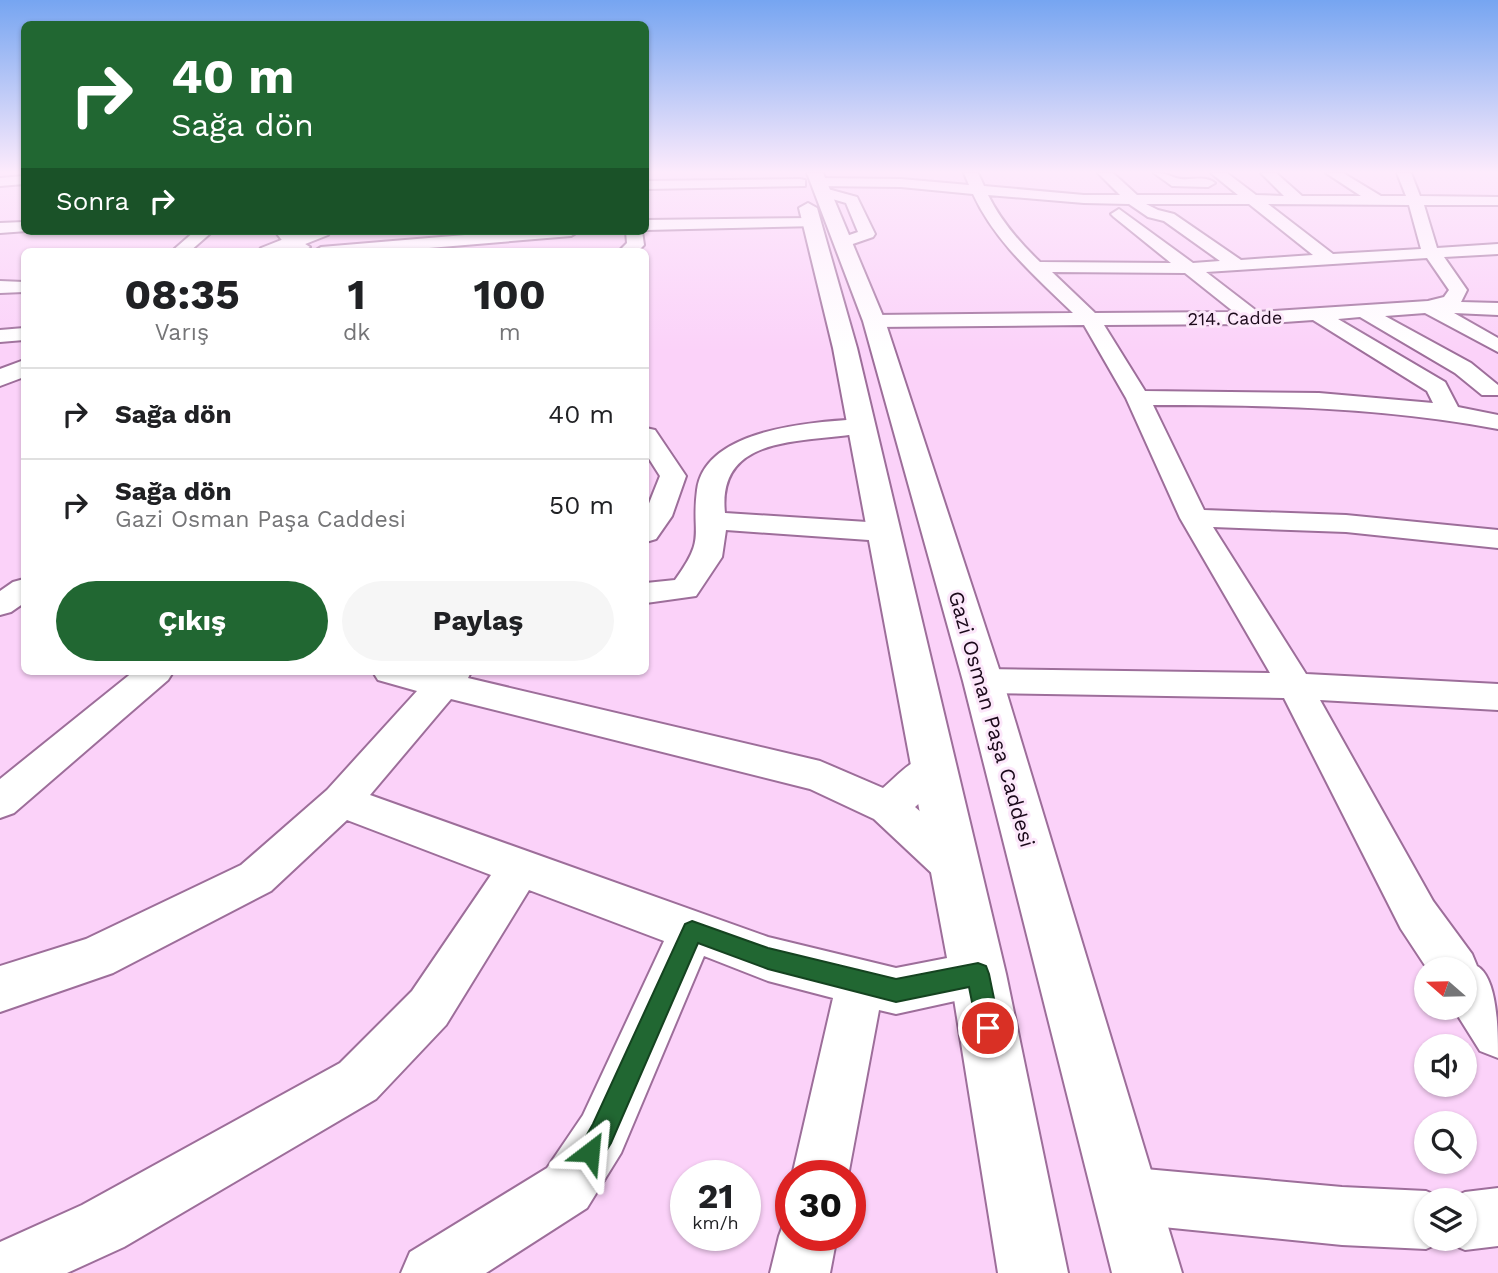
<!DOCTYPE html>
<html lang="tr">
<head>
<meta charset="utf-8">
<style>
  body { margin:0; font-family:"Work Sans",sans-serif; background:#f6f6f6; color:#202124; height:100vh; display:flex; flex-direction:column; font-size:26px; white-space:nowrap }
  * { box-sizing:border-box; margin:0 }
  p { font-size:23px; color:#757577 }
  .icon { flex:none; width:38px; height:38px; fill:none; stroke:currentColor; stroke-width:2; stroke-linecap:round; stroke-linejoin:round }
  .map { position:relative; flex:1; overflow:hidden }
  .drawer { position:absolute; left:21px; top:248px; width:628px; height:427px; display:flex; flex-direction:column; background:#fff; border-radius:10px; box-shadow:0 2px 5px #0004 }
  .drawer>* { flex:none }
  .banner { position:absolute; left:21px; top:21px; width:628px; height:214px; border-radius:10px; box-shadow:0 2px 5px #0004; background:#216732; color:#fff; overflow:hidden }
  .needle { width:46px; rotate:290deg }
  .fabs { position:absolute; left:1414px; top:957px; display:grid; gap:14px }
  .fabs a { display:grid; place-items:center; width:63px; height:63px; border-radius:50%; background:#fff; box-shadow:0 2px 5px #0004; font-size:35px }
  .speed { position:absolute; left:670px; top:1160px; display:flex; gap:14px; font-size:35px; font-weight:700; text-align:center }
  .speed>* { display:grid; place-content:center; width:91px; height:91px; border-radius:50%; background:#fff; box-shadow:0 2px 5px #0004; line-height:1 }
  .speed small { font-size:18px; font-weight:400 }
  .speed .limit { border:10px solid #d22; background:#fff; color:#111 }
  .pin { position:absolute; display:grid; place-items:center; width:60px; height:60px; color:#fff; margin:-30px; border:4px solid #fff; border-radius:50%; box-shadow:0 2px 7px #0007 }
  .me { position:absolute; width:77px; margin:-38px; rotate:29deg; stroke-linejoin:round; filter:drop-shadow(0 0 5px #0008) }
  .turn { display:flex; align-items:center; gap:24px; height:147px; padding:0 35px; font-size:32px }
  .turn .icon { width:91px; height:91px; stroke-width:2.5 }
  .turn b { display:block; font-size:49px; line-height:60px }
  .then { display:flex; align-items:center; height:66px; padding:0 35px; background:#0003; gap:14px; font-size:26px }
  .eta { display:flex; justify-content:space-evenly; align-items:center; height:119px; text-align:center }
  .eta b { font-size:42px; font-weight:700; line-height:49px }
  .button { display:flex; gap:14px; margin-top:auto; padding:14px 35px }
  .button a { flex:1; height:80px; border-radius:42px; background:#216732; color:#fff; font-size:28px; font-weight:700; line-height:80px; text-align:center }
  .button a+a { background:#f6f6f6; color:#202124 }
  ul { padding:0; list-style:none }
  li { display:flex; align-items:center; gap:21px; height:91px; padding:0 35px; border-top:2px solid #e0e0e0 }
  li div { flex:1 }
  li b { display:block; font-size:26px }
  li em { font-style:normal }
  .map>svg:first-child { display:block }
  .lines { fill:none; stroke-linecap:round; stroke-linejoin:round }
  .minor-casing { stroke:#9d6e9a; stroke-width:4 }
  .major-casing { stroke:#9d6e9a; stroke-width:4 }
  .minor { fill:#fff; fill-rule:evenodd }
  .major { fill:#fff; fill-rule:evenodd }
  .route { fill:#216732; stroke:#154320; stroke-width:2 }
  .labels { text-anchor:middle; dominant-baseline:central; stroke-width:6; stroke-linejoin:round; paint-order:stroke }
  .far-street-label { font-size:18px; fill:#1b091a; stroke:#fce7fa }
  .street-label { font-size:21px; fill:#1b091a; stroke:#fce7fa }
</style>
</head>
<body>
<div class="map">
<svg width="1498" height="1273" viewBox="0 0 1498 1273">
  <rect width="100%" height="100%" fill="#fbd2f9"/>
  <g class="lines">
    <!-- minor casing -->
    <g class="minor-casing">
      <path id="minor" d="M964 173H978L984 186 1084 195H1120L1098 173H1113L1137 195H1238L1211 173H1227L1256 195 1284 196 1261 173H1276L1302 196H1361L1326 173H1343L1381 196H1406L1397 173H1411L1420 196 1498 197V205H1424L1437 248 1498 244V254L1444 257 1467 290 1461 302 1498 303V315L1454 313 1498 338V352L1425 313 1385 316 1471 363 1498 385V395H1482L1455 373 1360 317 1338 319 1445 382 1458 407 1498 415V429C1383 407 1269 405 1153 405L1204 510 1346 515 1498 530V548L1346 532 1213 527 1306 674 1498 684V710L1320 700 1433 901 1472 954 1477 966C1498 978 1498 1032 1498 1058L1480 1051 1453 1008H1465V970H1428L1401 929 1284 698 983 693 971 690 965 681 971 672 983 669 1270 673 1180 518 1126 398 1084 325 874 327 867 325 864 321 867 317 874 315 1073 313C1036 277 995 242 973 194L901 187 820 186 813 182 820 178 901 179 969 185ZM988 195 1084 203 1129 204 1148 217 1164 221 1220 261 1193 263 1119 209 1111 214 1114 217 1171 263 1040 262C1019 242 1001 221 988 195ZM1146 204H1249L1313 255 1241 260 1174 214 1158 210ZM1268 204 1409 205 1421 249 1333 254ZM1427 258 1449 290 1444 297 1428 301 1258 312 1206 272ZM1052 272 1185 273 1234 312 1095 313ZM1313 320 1427 391 1433 403 1319 393 1145 391 1104 325 1254 324Z
        M1154 173C1164 173 1168 175 1176 178 1189 182 1204 174 1215 183L1208 187 1172 186Z
        M24 176V184L0 186V178Z
        M800 179 805 180V186L646 189V181Z
        M824 188 857 197 875 234 873 237 844 247 838 245 836 242 838 239 858 232 846 203 819 195 817 192 819 189Z
        M811 218 817 220 819 223 817 226 646 230V220Z
        M24 222V231H27L0 233V223Z
        M195 231H213L189 252H171Z
        M275 231H291L297 239 310 247 302 252C288 249 283 242 275 231Z
        M513 231H579L571 236 381 252H313L321 247Z
        M626 231H642L644 245 637 252H618L627 243Z
        M0 281 24 282V292L0 293Z
        M24 328V340L0 342V330Z
        M862 419 871 421 874 426 871 431C816 445 716 428 725 513L883 523 893 526 897 532 893 538 883 541 726 530 722 557 696 596 646 603V583L675 580C707 536 691 537 697 490 705 428 814 422 862 419Z
        M646 428 655 430 686 476 672 516 656 539 646 542V511L660 476 646 454Z
        M24 579V603L11 612 0 615V591L13 582Z
        M133 672H173L168 680 14 813 0 818V779Z
        M373 672H471L468 678 820 761 883 788C903 771 919 749 946 757L951 768 946 779 915 807 968 853 974 866 968 879 953 884 938 879 874 819 810 789 451 699 370 795 768 937 896 968 978 952 995 958 1002 974 995 990 978 996 896 1014 879 1010 848 1176H792L833 998 768 981 704 956 621 1153 587 1208 486 1273H401L410 1252 547 1168 583 1115 664 941 529 890 446 1025 376 1099 124 1247 67 1273H0V1242L82 1205 340 1063 412 991 491 875 347 820 271 891 113 973 0 1012V966L86 939 241 865 327 790 417 691 378 680Z
        M1123 1167 1342 1187 1426 1191 1447 1200 1465 1192 1498 1188V1246L1465 1250 1444 1241 1426 1249 1342 1245 1123 1223 1103 1215 1095 1195 1103 1175ZM1426 1200H1465V1239H1426Z
        M791 1214V1236H837L830 1273H770L779 1236 787 1215Z"/>
    </g>
    <!-- major casing -->
    <g class="major-casing">
      <path id="major" d="M807 173H823L885 321 1003 681 1182 1273H1112L963 681 863 321Z
        M808 203 817 208 857 348 1006 974 1068 1273H998L950 974 833 348 799 208Z
        M304 231H330L328 235 285 252H258L261 248Z
        M24 360V377L0 386V369Z"/>
    </g>
    <!-- minor -->
    <use href="#minor" class="minor"/>
    <!-- major -->
    <use href="#major" class="major"/>
  </g>
  <!-- sky -->
  <linearGradient id="sky" x2="0" y2="1"><stop stop-color="#76a5f1"/><stop offset="0.49" stop-color="#fdebfc"/><stop offset="1" stop-color="#fdebfc" stop-opacity="0"/></linearGradient>
  <rect width="1498" height="351" fill="url(#sky)"/>
  <!-- route -->
  <path class="route" d="M692 921 768 948 896 979 978 963 986 966 989 974 1000 1028 996 1037 988 1040 979 1037 969 987 896 1002 768 969 698 943 611 1143 600 1161 590 1165 581 1161 577 1152 593 1124 685 924Z"/>
  <g class="labels">
    <!-- far-street labels -->
    <g class="far-street-label">
      <text transform="translate(1235 318) rotate(-1)">214. Cadde</text>
    </g>
    <!-- street labels -->
    <g class="street-label">
      <text transform="translate(992 719) rotate(74)">Gazi Osman Paşa Caddesi</text>
    </g>
  </g>
</svg>
<div class="fabs">
<a><svg class="needle" viewBox="-14 -14 28 28"><path d="M0-13l5 13h-10z" fill="#e53935"/><path d="M0 13l5-13h-10z" fill="#757577"/></svg></a>
<a><svg class="icon" aria-label="sound" viewBox="0 0 24 24"><path d="M4 9h4l5-4v14l-5-4H4zM17 9q2 3 0 6"/></svg></a>
<a><svg class="icon" aria-label="search" viewBox="0 0 24 24"><circle cx="10" cy="10" r="6"/><path d="M15 15l6 6"/></svg></a>
<a><svg class="icon" aria-label="layers" viewBox="0 0 24 24"><path d="M12 4l9 5-9 5-9-5zM3 14l9 5 9-5"/></svg></a>
</div>
<div class="speed"><div>21<small>km/h</small></div><div class="limit">30</div></div>
<div class="pin" style="left:988px;top:1028px;background:#d93025"><svg class="icon" aria-label="arrive" viewBox="0 0 24 24"><path d="M6 21V4h12l-3 4 3 4H6"/></svg></div>
<svg class="me" style="left:590px;top:1152px" viewBox="-20 -20 40 40"><path d="M0-17L14 15 0 8-14 15z" fill="#216732" stroke="#fff" stroke-width="4"/></svg>
<div class="banner">
<div class="turn"><svg class="icon" aria-label="right" viewBox="0 0 24 24"><path d="M7 20v-9h11M14 6l5 5-5 5"/></svg><div><b>40 m</b>Sağa dön</div></div>
<div class="then">Sonra<svg class="icon" aria-label="right" viewBox="0 0 24 24"><path d="M7 20v-9h11M14 6l5 5-5 5"/></svg></div>
</div>
<section class="drawer">
<div class="eta">
<div><b>08:35</b><p>Varış</p></div>
<div><b>1</b><p>dk</p></div>
<div><b>100</b><p>m</p></div>
</div>
<ul>
<li><svg class="icon" aria-label="right" viewBox="0 0 24 24"><path d="M7 20v-9h11M14 6l5 5-5 5"/></svg><div><b>Sağa dön</b></div><em>40 m</em></li>
<li><svg class="icon" aria-label="right" viewBox="0 0 24 24"><path d="M7 20v-9h11M14 6l5 5-5 5"/></svg><div><b>Sağa dön</b><p>Gazi Osman Paşa Caddesi</p></div><em>50 m</em></li>
</ul>
<div class="button"><a>Çıkış</a><a>Paylaş</a></div>
</section>
</div>
</body>
</html>
